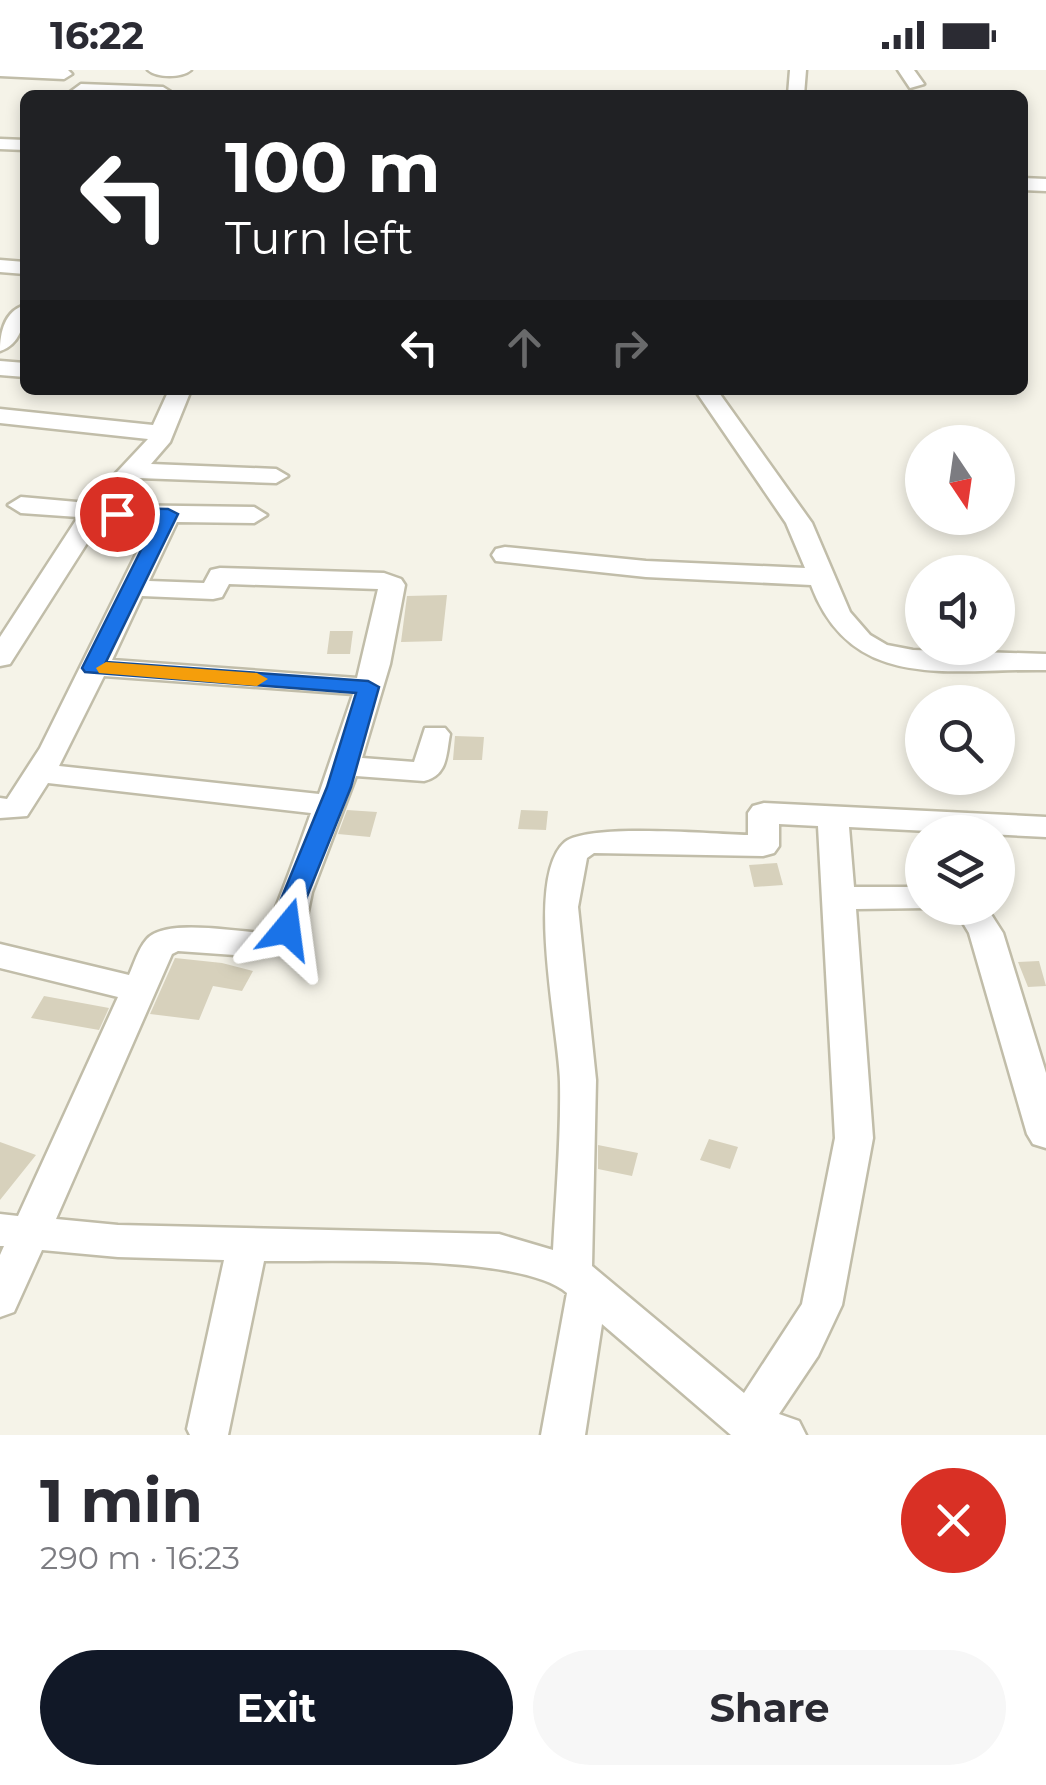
<!DOCTYPE html>
<html lang="en">
<head>
<meta charset="utf-8">
<style>
  body { margin:0; font-family:Montserrat,sans-serif; background:#f7f7f7; color:#2b2b33; height:100vh; display:flex; flex-direction:column; font-size:38px; white-space:nowrap }
  * { box-sizing:border-box; margin:0 }
  p { font-size:32px; color:#7c7c81 }
  .icon { flex:none; width:55px; height:55px; fill:none; stroke:currentColor; stroke-width:2; stroke-linecap:round; stroke-linejoin:round }
  .map { position:relative; height:1365px; overflow:hidden }
  .drawer { display:flex; flex-direction:column; background:#fff; flex:1 }
  .drawer>* { flex:none }
  .guide { position:absolute; left:20px; top:20px; width:1008px; height:305px; border-radius:15px; box-shadow:0 5px 15px #0003; background:#202124; color:#fff; overflow:hidden }
  .needle { width:65px; rotate:167deg }
  .controls { position:absolute; left:905px; top:355px; display:grid; gap:20px }
  .controls a { display:grid; place-items:center; width:110px; height:110px; border-radius:50%; background:#fff; box-shadow:0 5px 15px #0003; font-size:50px }
  .pin { position:absolute; display:grid; place-items:center; width:85px; height:85px; color:#fff; margin:-42px; border:5px solid #fff; border-radius:50%; box-shadow:0 2px 10px #0007 }
  .me { position:absolute; width:110px; margin:-55px; rotate:16deg; stroke-linejoin:round; filter:drop-shadow(0 0 8px #0008) }
  .turn { display:flex; align-items:center; gap:35px; height:210px; padding:0 40px; font-size:45px }
  .turn .icon { width:130px; height:130px; stroke-width:2.5 }
  .turn b { display:block; font-size:70px; line-height:85px }
  .lanes { display:flex; align-items:center; height:95px; padding:0 40px; background:#0003; justify-content:center; gap:50px; direction:ltr }
  .lanes .off { opacity:.35 }
  .round { display:grid; place-items:center; flex:none; width:105px; height:105px; border-radius:52px; background:#f7f7f7 }
  .overview { display:flex; align-items:center; justify-content:space-between; height:170px; padding:0 40px }
  h1 { font-size:60px; font-weight:700; line-height:75px }
  .action { display:flex; gap:20px; margin-top:auto; padding:20px 40px }
  .action a { flex:1; height:115px; border-radius:60px; background:#111827; color:#fff; font-size:40px; font-weight:700; line-height:115px; text-align:center }
  .action a+a { background:#f7f7f7; color:#2b2b33 }
  .status { display:flex; justify-content:space-between; align-items:center; height:70px; padding:0 50px; background:#fff; direction:ltr }
  .status svg { height:28px; fill:currentColor }
  .map>svg:first-child { display:block }
  .building { fill:#d7d1bc }
  .lines { fill:none; stroke-linecap:round; stroke-linejoin:round }
  .minor-casing { stroke:#c1bda9; stroke-width:5 }
  .minor { fill:#fff; fill-rule:evenodd }
  .route { fill:#1a73e8; stroke:#114b97; stroke-width:2.5 }
  .slow { fill:#f59e0b }
</style>
</head>
<body>
<div class="status"><b>16:22</b><svg viewBox="0 0 49 12"><path d="M0 12V9h3v3zM5 12V6h3v6zM10 12V3h3v9zM15 12V0h3v12zM26 1h20v11H26zM47 4h2v5h-2z"/></svg></div>
<div class="map">
<svg width="1046" height="1365" viewBox="0 0 1046 1365">
  <rect width="100%" height="100%" fill="#f5f3e8"/>
  <!-- building -->
  <path class="building" d="M447 525 442 571 401 572 407 526Z
    M330 561H353L350 584H327Z
    M455 666 484 667 482 690H453Z
    M347 740 377 742 370 767 338 764Z
    M521 740 548 741 546 760 518 759Z
    M777 793 783 815 754 817 749 795Z
    M175 888 222 893 253 901 242 921 213 916 199 950 150 944Z
    M1039 891 1046 916 1028 917 1018 892Z
    M44 926 109 938 99 960 31 948Z
    M709 1069 738 1077 730 1099 700 1090Z
    M0 1072 36 1085 0 1130Z
    M598 1075 638 1083 632 1106 598 1099Z"/>
  <g class="lines">
    <!-- minor casing -->
    <g class="minor-casing">
      <path id="minor" d="M0 0H68L72 4 64 9 0 6Z
        M148 0H191C182 8 157 8 148 0Z
        M790 0H806L804 25H788Z
        M898 0H914L924 14 910 18Z
        M81 14 163 17 171 22 66 25Z
        M0 69 25 70V80L0 79Z
        M1022 108 1046 109V121L1022 120Z
        M0 190 25 192V204L0 202Z
        M25 235C25 253 20 275 0 281 0 262 5 241 25 235Z
        M0 291 25 293V307L0 305Z
        M169 320H191L170 372 151 394 276 399 288 406 276 413 138 408 112 435 254 437 267 445 254 453 177 452 149 511 204 513 211 500 220 498 384 503 401 509 405 515 390 594 362 688 414 692 425 658H445L450 664C446 685 448 705 424 711L356 706 312 822 305 856 293 876 263 887 178 881 172 884 56 1149 118 1155 499 1164 553 1180C556 1124 561 1068 560 1012 559 961 524 807 565 772 588 753 713 764 748 765V743L753 736 764 733 1046 747V767L849 757 854 817H922V838H928L856 839 873 1068 842 1235 818 1286 779 1344 799 1351 806 1365H731L602 1254 585 1365H541L567 1223C521 1183 330 1192 264 1191L228 1365H190L187 1359 224 1190 118 1187 42 1180 14 1242 0 1247V1185L4 1176H0V1144L18 1146 118 927 0 898V874L129 905C134 894 138 879 147 869 165 848 237 862 264 863 270 858 305 760 311 743L48 713 27 746 0 748V728L7 729 40 678 152 452 103 448 10 594 0 596V567L78 447 21 443 8 435 21 427 88 433 148 369 0 353V339L153 355ZM229 514 378 519 357 608 112 590 142 526 213 529 222 527ZM104 606 353 624 319 724 59 696ZM779 754 818 756 835 1068 802 1234 744 1323 592 1196 596 1010 578 837 587 788 594 783 763 786 774 783 779 776Z
        M695 320H717L812 453 850 542 870 565 887 575 913 580 1046 584V600C951 598 852 624 811 515L646 507 496 491 492 485 496 479 505 477 646 491 805 498 786 453Z
        M954 838H987L1003 863 1046 1003V1078L1033 1074 1027 1064 969 863Z"/>
    </g>
    <!-- minor -->
    <use href="#minor" class="minor"/>
  </g>
  <!-- route -->
  <path class="route" d="M117 438 168 439 178 444 106 592 368 611 379 617 351 717 306 829 296 865H278L275 859 281 829 327 717 356 623 85 602 82 598 156 450 110 448V440Z"/>
  <!-- slow -->
  <path class="slow" d="M106 592 257 603 268 609 257 616 99 603 96 598Z"/>
</svg>
<div class="controls">
<a><svg class="needle" viewBox="-14 -14 28 28"><path d="M0-13l5 13h-10z" fill="#e53935"/><path d="M0 13l5-13h-10z" fill="#7c7c81"/></svg></a>
<a><svg class="icon" aria-label="sound" viewBox="0 0 24 24"><path d="M4 9h4l5-4v14l-5-4H4zM17 9q2 3 0 6"/></svg></a>
<a><svg class="icon" aria-label="search" viewBox="0 0 24 24"><circle cx="10" cy="10" r="6"/><path d="M15 15l6 6"/></svg></a>
<a><svg class="icon" aria-label="layers" viewBox="0 0 24 24"><path d="M12 4l9 5-9 5-9-5zM3 14l9 5 9-5"/></svg></a>
</div>
<div class="pin" style="left:117px;top:444px;background:#d93025"><svg class="icon" aria-label="arrive" viewBox="0 0 24 24"><path d="M6 21V4h12l-3 4 3 4H6"/></svg></div>
<svg class="me" style="left:287px;top:859px" viewBox="-20 -20 40 40"><path d="M0-17L14 15 0 8-14 15z" fill="#1a73e8" stroke="#fff" stroke-width="4"/></svg>
<div class="guide">
<div class="turn"><svg class="icon" aria-label="left" viewBox="0 0 24 24"><path d="M17 20v-9H6M10 6l-5 5 5 5"/></svg><div><b>100 m</b>Turn left</div></div>
<div class="lanes"><svg class="icon" aria-label="left" viewBox="0 0 24 24"><path d="M17 20v-9H6M10 6l-5 5 5 5"/></svg><svg class="icon off" aria-label="ahead" viewBox="0 0 24 24"><path d="M12 20V5M6 11l6-6 6 6"/></svg><svg class="icon off" aria-label="right" viewBox="0 0 24 24"><path d="M7 20v-9h11M14 6l5 5-5 5"/></svg></div>
</div>
</div>
<section class="drawer">
<div class="overview"><div><h1>1 min</h1><p>290 m · 16:23</p></div><a class="round" style="background:#d93025;color:#fff"><svg class="icon" aria-label="close" viewBox="0 0 24 24"><path d="M6 6l12 12M18 6L6 18"/></svg></a></div>
<div class="action"><a>Exit</a><a>Share</a></div>
</section>
</body>
</html>
